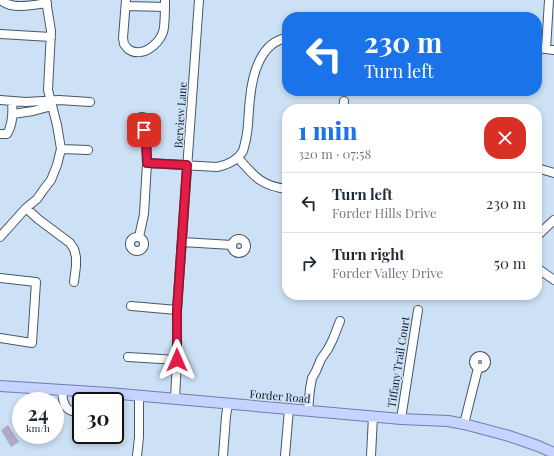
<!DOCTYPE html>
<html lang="en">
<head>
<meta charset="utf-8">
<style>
  body { margin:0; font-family:"Playfair Display",serif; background:#f2f2f3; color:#1f2937; height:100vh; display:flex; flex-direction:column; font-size:15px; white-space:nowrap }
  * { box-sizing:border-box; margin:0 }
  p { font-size:13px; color:#747a83 }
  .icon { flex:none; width:22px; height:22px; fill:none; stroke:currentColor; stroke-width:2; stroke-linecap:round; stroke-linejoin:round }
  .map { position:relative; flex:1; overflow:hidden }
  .details { position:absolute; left:282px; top:104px; width:260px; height:196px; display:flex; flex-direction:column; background:#fff; border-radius:16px; box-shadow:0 2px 6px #0003 }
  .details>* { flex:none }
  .guide { position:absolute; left:282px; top:12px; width:260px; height:84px; border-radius:16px; box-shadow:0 2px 6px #0003; background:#1a73e8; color:#fff; overflow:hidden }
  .speed { position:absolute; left:12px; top:392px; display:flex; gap:8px; font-size:20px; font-weight:700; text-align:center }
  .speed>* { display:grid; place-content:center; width:52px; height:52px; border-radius:50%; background:#fff; box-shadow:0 2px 6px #0003; line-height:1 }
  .speed small { font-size:10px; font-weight:400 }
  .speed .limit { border:2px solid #111; border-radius:6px; background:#fff; color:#111 }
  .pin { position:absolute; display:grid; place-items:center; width:34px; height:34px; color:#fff; margin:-17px; border-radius:8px; box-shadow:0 2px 6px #0006 }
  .me { position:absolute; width:44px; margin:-22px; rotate:0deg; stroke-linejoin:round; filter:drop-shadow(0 0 3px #0008) }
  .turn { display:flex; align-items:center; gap:14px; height:84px; padding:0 16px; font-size:18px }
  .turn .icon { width:52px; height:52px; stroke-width:2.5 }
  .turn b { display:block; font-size:28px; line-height:34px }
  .round { display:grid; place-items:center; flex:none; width:42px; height:42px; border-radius:16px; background:#f2f2f3 }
  .summary { display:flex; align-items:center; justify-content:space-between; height:68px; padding:0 16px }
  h1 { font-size:24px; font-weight:800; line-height:30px; color:#1a73e8 }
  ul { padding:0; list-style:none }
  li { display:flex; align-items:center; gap:12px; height:60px; padding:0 16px; border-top:1px solid #e0e1e3 }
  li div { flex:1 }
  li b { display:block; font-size:15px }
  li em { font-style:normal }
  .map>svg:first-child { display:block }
  .green { fill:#aea9c5 }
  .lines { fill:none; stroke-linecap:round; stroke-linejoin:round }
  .minor-casing { stroke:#465869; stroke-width:10 }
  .major-casing { stroke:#6d7eaf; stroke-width:12 }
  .minor { stroke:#fff; stroke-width:8 }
  .major { stroke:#c6d3fe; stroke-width:10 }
  .route-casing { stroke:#92132f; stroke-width:10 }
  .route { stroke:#e11d48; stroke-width:7 }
  .labels { text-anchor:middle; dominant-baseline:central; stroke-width:3; stroke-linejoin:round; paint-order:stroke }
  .street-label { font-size:11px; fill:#0f161d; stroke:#cce1f5 }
</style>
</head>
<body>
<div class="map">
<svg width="554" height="456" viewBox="0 0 554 456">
  <rect width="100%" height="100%" fill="#cce1f5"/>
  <!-- green -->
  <path class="green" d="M8 425 19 442 11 447 1 430Z"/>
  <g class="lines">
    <!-- minor casing -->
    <g class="minor-casing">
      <path id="minor" d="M1 0C11 10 34 5 47 3
        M126 0 123 38 124 44 128 49C131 51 136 53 140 52 150 51 160 41 163 32 165 26 165 7 165 0
        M126 6 165 7
        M0 34 51 37
        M537 48 554 50
        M546 49 549 0
        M0 100 26 102 59 100 90 102
        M343 109 344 101
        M13 114 33 111 52 106
        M135 124a7 7 0 1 1 14 0a7 7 0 1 1-14 0Z
        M0 134H7C13 124 13 113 12 101
        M61 149 88 150
        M238 158C254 176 261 186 287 189
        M147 163 217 167C227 165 237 161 243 151 244 148 245 143 246 139 249 125 248 114 250 99 252 76 260 42 287 38
        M537 168 554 173
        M26 208 38 219 70 243 74 249 76 257V266L74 282
        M537 236 554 220
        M130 244a7 7 0 1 1 14 0a7 7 0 1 1-14 0Z
        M0 237 26 208 37 199 44 189 51 180 57 165 61 149 57 125 48 90 51 31 46 0
        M139 237 144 214 147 163 146 136 144 130
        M232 246a7 7 0 1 1 14 0a7 7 0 1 1-14 0Z
        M182 242 232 245
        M537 268 554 280
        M0 278 36 282 32 343 0 338
        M131 306 177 310
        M474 362a6 6 0 1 1 12 0a6 6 0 1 1-12 0Z
        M128 357 177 360
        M62 391C63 404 65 413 81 412
        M175 399 177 360V310L199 0
        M90 401V392
        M308 410 310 389 312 378 316 371 321 359 328 349 333 339 340 321
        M401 419 418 310
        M464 424 478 368
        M137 456 139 437V396
        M223 456 226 416 228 404
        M285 456 289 409
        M371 456 373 416"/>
    </g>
    <!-- major casing -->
    <g class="major-casing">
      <path id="major" d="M0 386 109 393 401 419 448 421 464 424 509 436 538 446 554 453"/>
    </g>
    <!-- minor -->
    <use href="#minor" class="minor"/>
    <!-- major -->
    <use href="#major" class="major"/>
  </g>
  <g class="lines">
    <!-- route casing -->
    <g class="route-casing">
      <path id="route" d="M144 130 146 136 147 163 187 165 177 310V360"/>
    </g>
    <!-- route -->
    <use href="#route" class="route"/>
  </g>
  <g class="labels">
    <!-- street labels -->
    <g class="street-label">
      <text transform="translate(180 115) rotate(-86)">Berview Lane</text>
      <text transform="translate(398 362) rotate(-81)">Tiffany Trail Court</text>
      <text transform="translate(280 396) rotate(5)">Forder Road</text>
    </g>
  </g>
</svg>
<div class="speed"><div>24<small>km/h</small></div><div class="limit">30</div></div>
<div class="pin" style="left:144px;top:130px;background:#d93025"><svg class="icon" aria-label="arrive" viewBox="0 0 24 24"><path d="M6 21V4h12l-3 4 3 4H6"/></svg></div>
<svg class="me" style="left:177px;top:360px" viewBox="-20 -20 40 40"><path d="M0-17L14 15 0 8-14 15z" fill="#e11d48" stroke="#fff" stroke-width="4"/></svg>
<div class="guide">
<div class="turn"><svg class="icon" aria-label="left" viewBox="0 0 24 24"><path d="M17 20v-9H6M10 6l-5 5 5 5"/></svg><div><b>230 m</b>Turn left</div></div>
</div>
<section class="details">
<div class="summary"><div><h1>1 min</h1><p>320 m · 07:58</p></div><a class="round" style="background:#d93025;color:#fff"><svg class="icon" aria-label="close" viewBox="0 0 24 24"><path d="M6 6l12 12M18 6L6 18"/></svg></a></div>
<ul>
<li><svg class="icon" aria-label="left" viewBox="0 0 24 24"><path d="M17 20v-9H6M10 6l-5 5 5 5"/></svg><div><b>Turn left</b><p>Forder Hills Drive</p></div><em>230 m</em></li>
<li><svg class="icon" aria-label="right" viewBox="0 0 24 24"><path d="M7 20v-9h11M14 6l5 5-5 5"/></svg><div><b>Turn right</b><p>Forder Valley Drive</p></div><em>50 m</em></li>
</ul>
</section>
</div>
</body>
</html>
